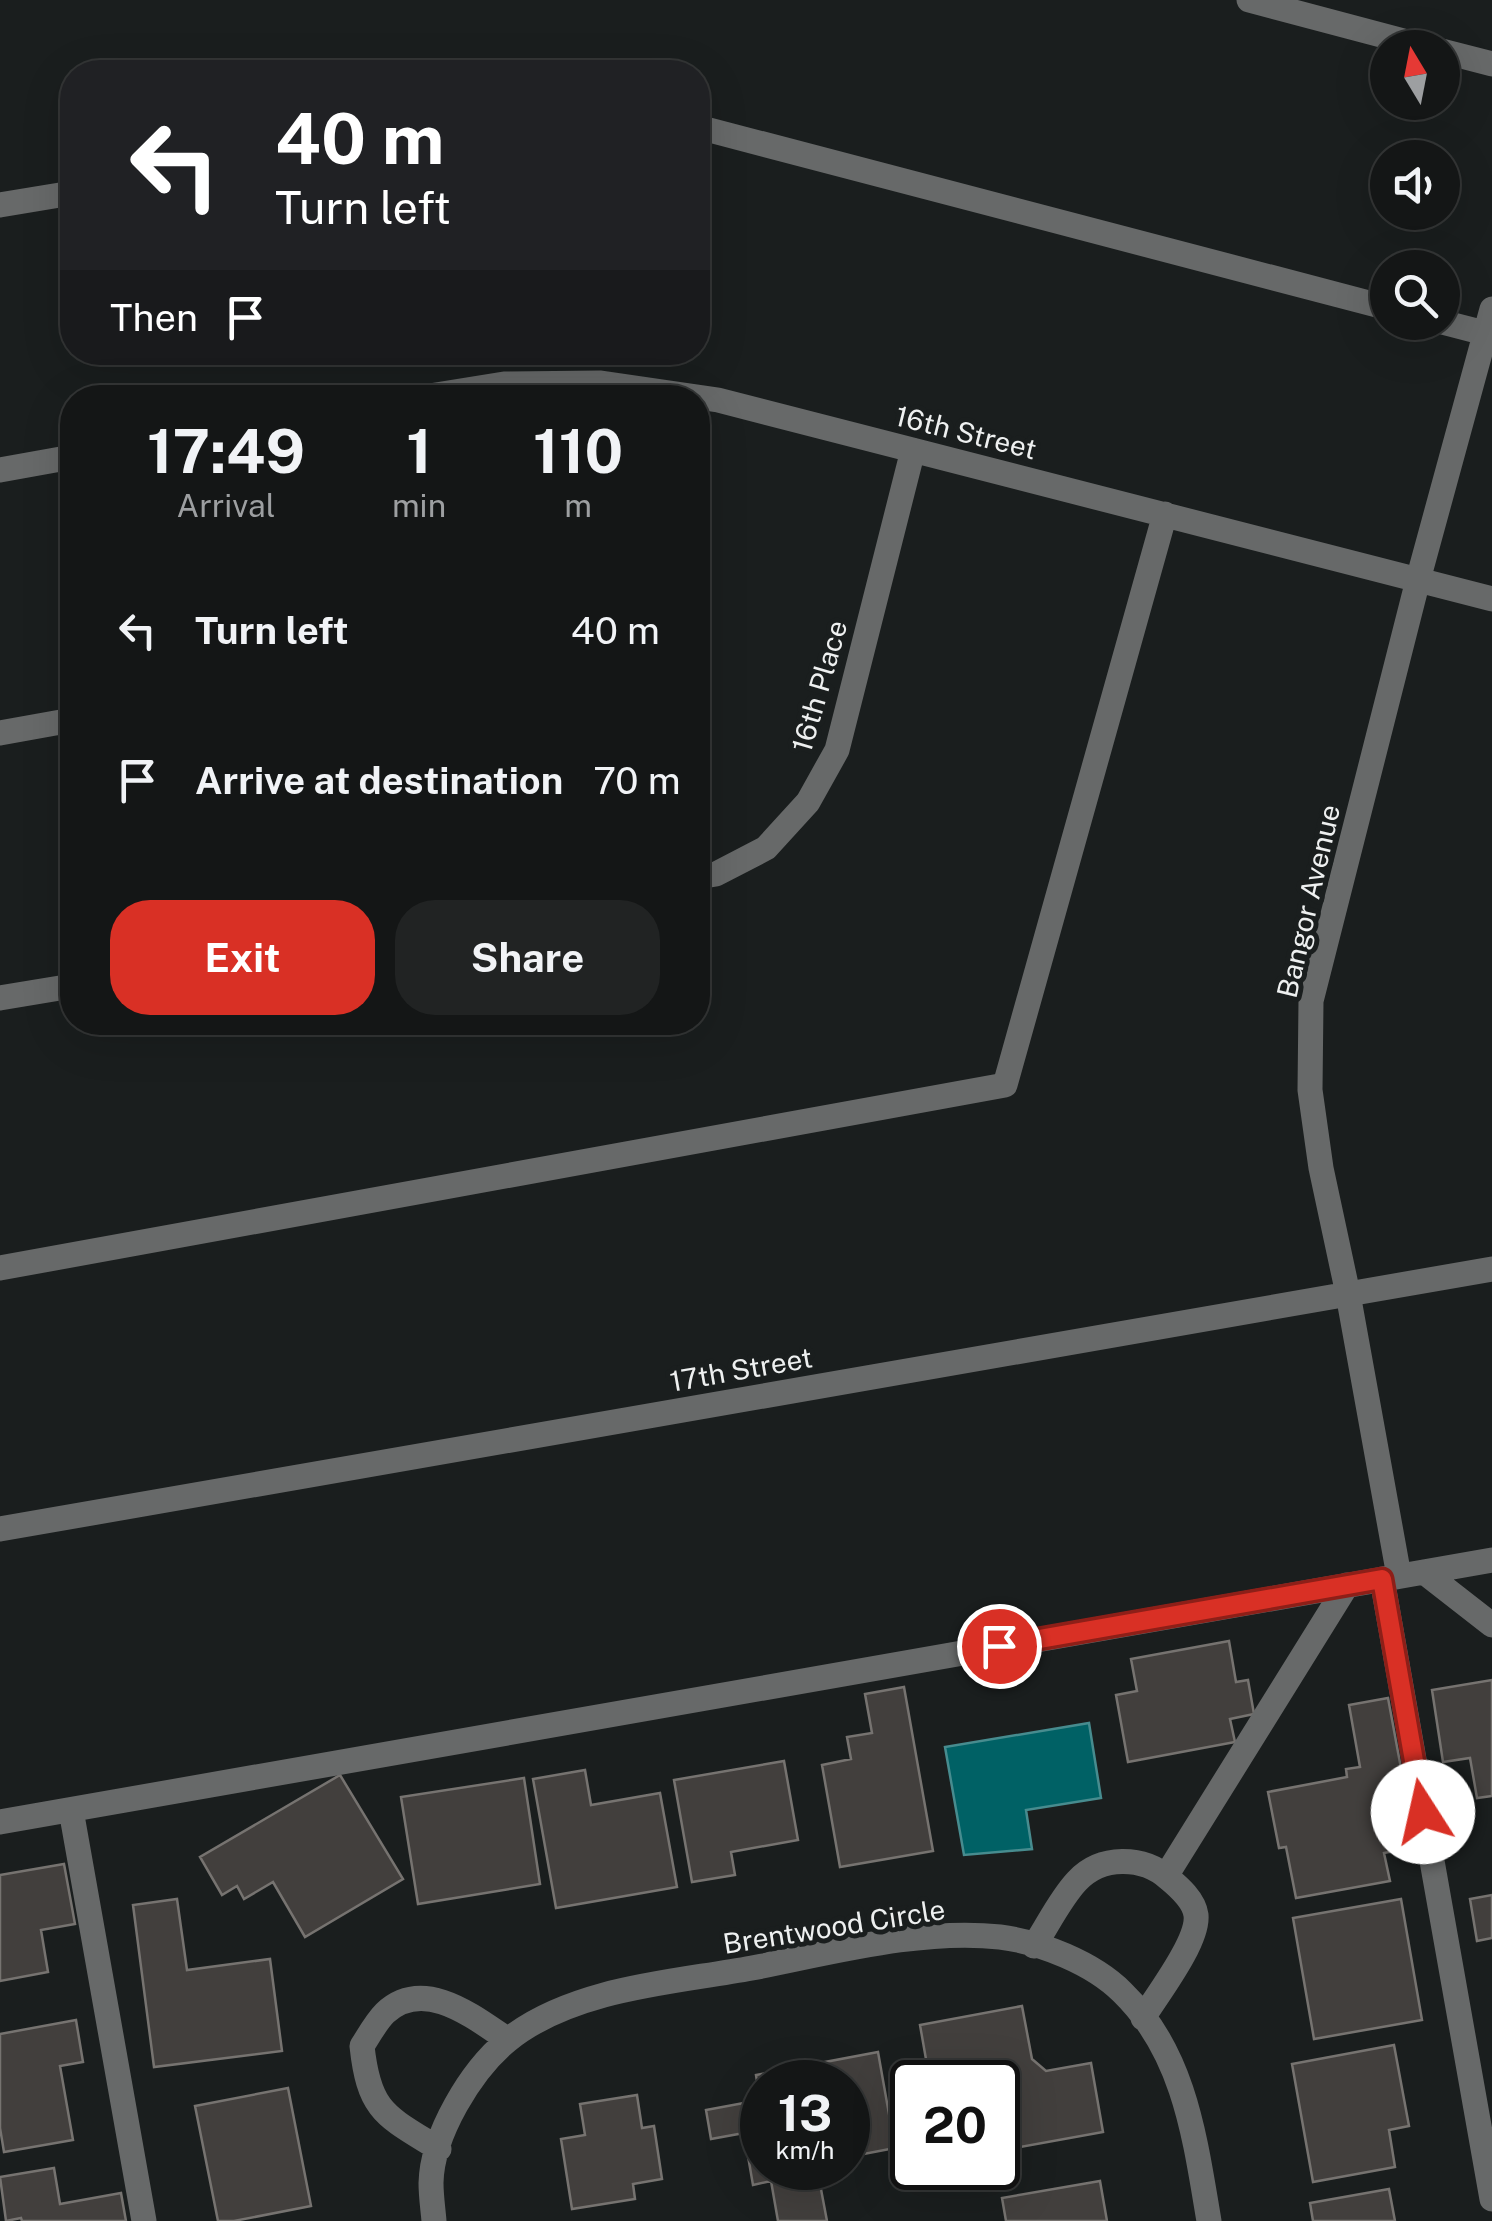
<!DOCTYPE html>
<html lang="en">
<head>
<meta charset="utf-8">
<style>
  body { margin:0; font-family:"Public Sans",sans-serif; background:#212323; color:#f1f3f6; height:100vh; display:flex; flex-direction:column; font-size:38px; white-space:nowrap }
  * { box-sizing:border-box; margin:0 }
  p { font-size:32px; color:#9d9fa1 }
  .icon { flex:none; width:55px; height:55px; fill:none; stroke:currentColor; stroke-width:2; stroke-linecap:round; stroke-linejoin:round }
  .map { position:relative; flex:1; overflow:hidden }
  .details { position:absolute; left:60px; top:385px; width:650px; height:650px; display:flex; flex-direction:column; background:#141616; border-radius:40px; box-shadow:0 10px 40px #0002,0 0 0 2px #333535 }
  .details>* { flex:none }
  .top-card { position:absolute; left:60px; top:60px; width:650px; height:305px; border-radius:40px; box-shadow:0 10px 40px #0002,0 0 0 2px #333535; background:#202124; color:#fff; overflow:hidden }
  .needle { width:65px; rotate:350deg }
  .controls { position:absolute; left:1370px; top:30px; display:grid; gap:20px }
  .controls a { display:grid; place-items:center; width:90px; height:90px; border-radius:50%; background:#141616; box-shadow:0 10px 40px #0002,0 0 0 2px #333535; font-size:50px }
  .speed { position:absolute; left:740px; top:2060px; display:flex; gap:20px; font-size:50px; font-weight:700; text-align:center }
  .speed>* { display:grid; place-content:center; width:130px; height:130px; border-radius:50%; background:#141616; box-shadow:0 10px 40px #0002,0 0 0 2px #333535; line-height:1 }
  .speed small { font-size:25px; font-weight:400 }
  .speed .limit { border:5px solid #111; border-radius:15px; background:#fff; color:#111 }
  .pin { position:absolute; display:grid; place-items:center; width:85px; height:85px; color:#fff; margin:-42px; border:5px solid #fff; border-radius:50%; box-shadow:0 2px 10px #0007 }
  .me { position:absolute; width:110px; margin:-55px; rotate:350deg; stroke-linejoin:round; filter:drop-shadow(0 0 8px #0008) }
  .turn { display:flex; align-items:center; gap:35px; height:210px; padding:0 50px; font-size:45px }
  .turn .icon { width:130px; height:130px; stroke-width:2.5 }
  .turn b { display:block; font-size:70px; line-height:85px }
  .then { display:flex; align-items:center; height:95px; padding:0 50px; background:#0003; gap:20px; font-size:38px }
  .eta { display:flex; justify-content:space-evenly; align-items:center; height:170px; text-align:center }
  .eta b { font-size:60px; font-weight:700; line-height:70px }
  .cta { display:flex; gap:20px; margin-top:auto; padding:20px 50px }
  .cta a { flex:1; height:115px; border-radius:40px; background:#d93025; color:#fff; font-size:40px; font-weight:700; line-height:115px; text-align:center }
  .cta a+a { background:#212323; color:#f1f3f6 }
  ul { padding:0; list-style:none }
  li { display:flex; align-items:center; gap:30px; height:150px; padding:0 50px }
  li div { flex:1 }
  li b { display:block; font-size:38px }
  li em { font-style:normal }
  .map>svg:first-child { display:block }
  .water { fill:#006165; stroke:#478c8f; stroke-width:2.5 }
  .building { fill:#423f3d; stroke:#767370; stroke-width:2.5 }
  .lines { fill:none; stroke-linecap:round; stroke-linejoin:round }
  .minor { stroke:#676969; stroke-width:25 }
  .route-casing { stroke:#8d1f18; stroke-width:25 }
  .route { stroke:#d93025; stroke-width:18 }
  .labels { text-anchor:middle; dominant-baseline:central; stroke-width:10; stroke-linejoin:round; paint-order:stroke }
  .street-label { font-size:28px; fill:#eef0f0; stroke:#1a1e1e }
</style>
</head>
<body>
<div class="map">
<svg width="1492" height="2221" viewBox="0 0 1492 2221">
  <rect width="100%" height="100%" fill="#1a1e1e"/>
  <!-- water -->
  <path class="water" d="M1089 1723 1101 1798 1026 1810 1032 1849 964 1855 945 1747Z"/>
  <!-- building -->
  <path class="building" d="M1229 1641 1236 1682 1248 1680 1254 1714 1230 1719 1235 1742 1128 1762 1116 1695 1137 1691 1131 1659Z
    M1492 1680V1796L1477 1798 1470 1758 1443 1762 1432 1690Z
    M904 1687 933 1851 840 1867 822 1765 851 1759 847 1737 872 1733 865 1694Z
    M1388 1698 1405 1790 1388 1793 1399 1850 1384 1853 1390 1881 1296 1898 1286 1847 1279 1848 1268 1792 1347 1777 1346 1769 1360 1767 1349 1705Z
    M784 1761 798 1840 731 1852 735 1875 692 1882 674 1780Z
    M585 1770 591 1805 660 1793 677 1887 556 1908 533 1779Z
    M340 1775 403 1879 305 1937 273 1882 244 1899 237 1886 222 1895 200 1857Z
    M524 1778 540 1884 418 1904 401 1797Z
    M64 1864 75 1924 41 1930 48 1972 0 1981V1875Z
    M1492 1895V1938L1477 1941 1470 1899Z
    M177 1899 187 1970 270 1959 282 2051 154 2067 133 1905Z
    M1401 1899 1422 2020 1314 2039 1293 1918Z
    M1022 2006 1032 2059 1046 2071 1091 2063 1103 2132 998 2151V2082H930L920 2025Z
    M76 2020 83 2062 60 2066 73 2140 4 2152 0 2128V2034Z
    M1394 2045 1409 2126 1389 2130 1395 2167 1313 2182 1292 2064Z
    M878 2052 895 2148 848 2157V2082H762V2168H817L827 2221H778L771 2181 753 2185 744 2133 711 2139 706 2110 760 2100 756 2075Z
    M288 2088 311 2206 234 2221H218L195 2106Z
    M637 2095 642 2128 654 2126 662 2179 633 2184 635 2199 572 2209 561 2139 585 2135 580 2104Z
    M54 2168 60 2204 121 2193 126 2221H22L21 2218 6 2221 0 2177Z
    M1100 2181 1107 2221H1006L1002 2198Z
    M1389 2189 1395 2221H1313L1310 2203Z"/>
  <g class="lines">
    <!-- minor -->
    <path class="minor" d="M1249 0 1430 48
      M1442 51 1492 64
      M698 127 1388 308
      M0 205 72 193
      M1442 322 1492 335
      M417 398 504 384 601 383 718 400 1492 599
      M0 470 72 457
      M0 733 72 720
      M698 877 716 874 766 848 808 802 837 750 913 450
      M0 998 72 986
      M0 1268 1005 1085 1165 514
      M0 1529 1492 1269
      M1424 1572 1492 1625
      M1399 1576 1348 1294 1321 1168 1310 1090 1311 1001 1418 580 1492 309
      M1382 1579 1492 2199
      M71 1810 144 2221
      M0 1822 1492 1560
      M1166 1876 1347 1585
      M1034 1946C1048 1925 1060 1899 1077 1881 1101 1855 1143 1856 1168 1878 1179 1887 1194 1900 1196 1915 1199 1941 1157 1995 1143 2018
      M439 2149C386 2116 369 2112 362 2046 369 2035 376 2022 385 2013 424 1976 475 2018 508 2040
      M434 2221C433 2209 431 2196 431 2183 432 2135 471 2070 508 2040 535 2018 571 2004 604 1995 652 1982 703 1977 752 1968 830 1953 921 1928 1000 1937 1040 1942 1093 1963 1122 1992 1185 2053 1195 2139 1209 2221"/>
  </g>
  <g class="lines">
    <!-- route casing -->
    <g class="route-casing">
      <path id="route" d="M999 1646 1382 1579 1423 1812"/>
    </g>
    <!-- route -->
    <use href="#route" class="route"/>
  </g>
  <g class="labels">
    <!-- street labels -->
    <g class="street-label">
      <text transform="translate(966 432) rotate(14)">16th Street</text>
      <text transform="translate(819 686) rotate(-74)">16th Place</text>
      <text transform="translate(1308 901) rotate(-77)">Bangor Avenue</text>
      <text transform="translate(741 1369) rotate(-10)">17th Street</text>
      <text transform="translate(834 1926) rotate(-9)">Brentwood Circle</text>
    </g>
  </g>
</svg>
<div class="controls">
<a><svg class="needle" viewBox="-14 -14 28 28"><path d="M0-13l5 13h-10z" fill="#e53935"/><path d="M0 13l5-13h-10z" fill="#9d9fa1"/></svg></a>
<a><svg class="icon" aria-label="sound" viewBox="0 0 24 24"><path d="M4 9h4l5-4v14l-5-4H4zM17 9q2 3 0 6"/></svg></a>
<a><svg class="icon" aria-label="search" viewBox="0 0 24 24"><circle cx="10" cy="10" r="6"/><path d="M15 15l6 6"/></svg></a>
</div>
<div class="speed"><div>13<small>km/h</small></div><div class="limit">20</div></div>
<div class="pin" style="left:999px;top:1646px;background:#d93025"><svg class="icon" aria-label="arrive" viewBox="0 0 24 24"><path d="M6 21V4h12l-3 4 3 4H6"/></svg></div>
<svg class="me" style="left:1423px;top:1812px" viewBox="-20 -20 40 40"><circle r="19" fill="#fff"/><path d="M0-13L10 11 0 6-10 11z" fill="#d93025"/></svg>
<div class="top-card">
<div class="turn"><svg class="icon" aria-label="left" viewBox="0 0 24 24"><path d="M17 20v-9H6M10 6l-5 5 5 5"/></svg><div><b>40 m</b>Turn left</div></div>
<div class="then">Then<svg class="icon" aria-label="arrive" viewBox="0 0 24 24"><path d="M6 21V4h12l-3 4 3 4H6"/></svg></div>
</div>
<section class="details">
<div class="eta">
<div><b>17:49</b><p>Arrival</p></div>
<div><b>1</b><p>min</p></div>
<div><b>110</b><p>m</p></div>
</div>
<ul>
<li><svg class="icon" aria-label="left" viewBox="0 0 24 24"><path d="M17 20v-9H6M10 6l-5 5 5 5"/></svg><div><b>Turn left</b></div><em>40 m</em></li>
<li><svg class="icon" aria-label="arrive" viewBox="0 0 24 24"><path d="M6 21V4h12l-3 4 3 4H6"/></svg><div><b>Arrive at destination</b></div><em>70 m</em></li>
</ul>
<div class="cta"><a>Exit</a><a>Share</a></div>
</section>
</div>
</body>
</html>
